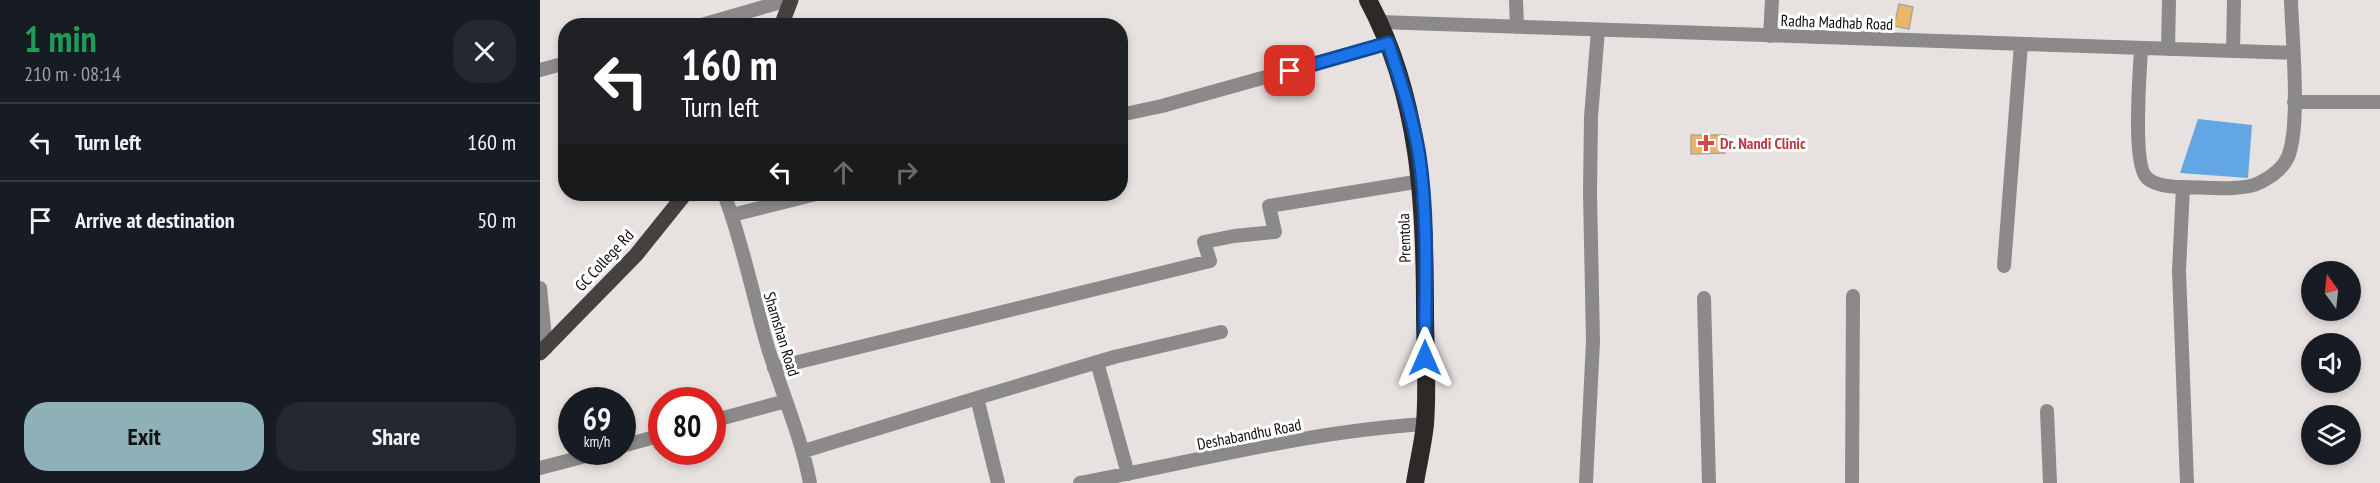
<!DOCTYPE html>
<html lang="en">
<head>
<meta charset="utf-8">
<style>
  body { margin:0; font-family:"PT Sans Narrow",sans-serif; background:#242831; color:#f1f3f6; height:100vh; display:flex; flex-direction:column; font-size:22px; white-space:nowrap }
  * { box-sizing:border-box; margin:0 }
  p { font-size:20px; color:#9ea1a6 }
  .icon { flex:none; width:33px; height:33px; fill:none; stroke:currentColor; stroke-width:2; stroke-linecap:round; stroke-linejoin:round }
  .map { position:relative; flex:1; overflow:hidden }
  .panel { display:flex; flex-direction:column; background:#171b24; width:540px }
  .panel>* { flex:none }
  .banner { position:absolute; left:18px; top:18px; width:570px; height:183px; border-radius:24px; box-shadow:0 3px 9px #0003; background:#202124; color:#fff; overflow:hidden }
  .needle { width:39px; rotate:345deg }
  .fabs { position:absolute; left:1761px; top:261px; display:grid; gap:12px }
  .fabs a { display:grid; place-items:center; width:60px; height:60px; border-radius:50%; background:#171b24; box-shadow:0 3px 9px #0003; font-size:30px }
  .speed { position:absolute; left:18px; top:387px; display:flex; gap:12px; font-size:30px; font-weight:700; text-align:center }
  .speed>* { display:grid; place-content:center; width:78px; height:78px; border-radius:50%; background:#171b24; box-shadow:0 3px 9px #0003; line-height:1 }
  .speed small { font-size:15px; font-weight:400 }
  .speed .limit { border:9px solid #d22; background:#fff; color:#111 }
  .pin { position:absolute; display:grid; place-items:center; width:51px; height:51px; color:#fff; margin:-26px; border-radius:12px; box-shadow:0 3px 9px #0006 }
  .me { position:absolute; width:66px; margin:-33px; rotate:0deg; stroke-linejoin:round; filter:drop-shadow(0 0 4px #0008) }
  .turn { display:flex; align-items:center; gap:21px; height:126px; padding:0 24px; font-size:27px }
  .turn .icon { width:78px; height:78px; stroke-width:2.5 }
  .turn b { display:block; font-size:42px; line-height:51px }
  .lanes { display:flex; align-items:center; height:57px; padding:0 24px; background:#0003; justify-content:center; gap:30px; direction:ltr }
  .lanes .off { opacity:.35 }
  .round { display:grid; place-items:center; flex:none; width:63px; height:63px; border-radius:24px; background:#242831 }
  .overview { display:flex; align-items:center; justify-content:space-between; height:102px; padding:0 24px }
  h1 { font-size:36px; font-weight:700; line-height:45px; color:#1e9e55 }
  .button { display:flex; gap:12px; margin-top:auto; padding:12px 24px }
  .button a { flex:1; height:69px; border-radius:24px; background:#8db1b7; color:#111; font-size:24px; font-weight:700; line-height:69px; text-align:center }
  .button a+a { background:#242831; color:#f1f3f6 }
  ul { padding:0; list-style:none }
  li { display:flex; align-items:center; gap:18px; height:78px; padding:0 24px; border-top:2px solid #363941 }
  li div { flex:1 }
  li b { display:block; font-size:22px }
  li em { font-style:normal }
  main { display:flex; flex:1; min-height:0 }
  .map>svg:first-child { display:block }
  .water { fill:#63a6e4 }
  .building { fill:#ebb667; stroke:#a9a7a3; stroke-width:1.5 }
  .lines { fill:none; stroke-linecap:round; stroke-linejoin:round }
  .minor { stroke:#8b8989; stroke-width:14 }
  .major { stroke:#454140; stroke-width:15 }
  .highway { stroke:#2d2928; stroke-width:18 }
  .route-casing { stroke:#114b97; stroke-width:15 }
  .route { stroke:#1a73e8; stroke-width:10 }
  .health-dot { fill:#e0444e; stroke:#fff; stroke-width:2 }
  .labels { text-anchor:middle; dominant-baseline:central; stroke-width:6; stroke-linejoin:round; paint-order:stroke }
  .street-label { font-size:16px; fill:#0d0c0b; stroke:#fff }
  .health-label { font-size:16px; font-weight:bold; fill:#be3a42; stroke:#fff; text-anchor:start }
</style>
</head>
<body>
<main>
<section class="panel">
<div class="overview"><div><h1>1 min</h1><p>210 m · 08:14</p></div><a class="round"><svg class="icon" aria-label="close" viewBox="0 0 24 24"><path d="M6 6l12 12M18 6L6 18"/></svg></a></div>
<ul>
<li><svg class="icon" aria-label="left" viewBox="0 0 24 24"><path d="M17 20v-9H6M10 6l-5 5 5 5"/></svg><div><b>Turn left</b></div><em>160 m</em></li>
<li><svg class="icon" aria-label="arrive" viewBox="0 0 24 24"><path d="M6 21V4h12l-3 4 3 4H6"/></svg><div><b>Arrive at destination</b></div><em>50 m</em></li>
</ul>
<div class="button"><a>Exit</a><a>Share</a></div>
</section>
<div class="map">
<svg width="1840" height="483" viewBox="0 0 1840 483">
  <rect width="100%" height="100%" fill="#e7e2e0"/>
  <!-- water -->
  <path class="water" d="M1658 119 1712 125 1708 178 1640 173Z"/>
  <!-- building -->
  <path class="building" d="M1359 4 1373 7 1369 29 1354 26Z
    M1151 135H1186L1185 153 1151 154Z"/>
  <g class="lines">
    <!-- minor -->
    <path class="minor" d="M976 0 977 27
      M840 22 1752 53
      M158 26 248 0
      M1230 36 1232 0
      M1601 48C1600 71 1592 165 1607 178 1616 186 1631 187 1643 187L1639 271 1647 483
      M1628 49 1629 0
      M1693 51 1694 0
      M0 70 26 63
      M1754 102H1840
      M580 115 622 106 848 43
      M1643 187C1664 187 1703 192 1721 182 1731 177 1743 168 1748 157 1761 125 1752 38 1751 0
      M184 194C203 243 213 297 228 348 242 393 261 436 270 483
      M192 215 276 194
      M1464 266 1481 44
      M0 288 6 348
      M1164 298 1169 483
      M557 362 588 474
      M234 368 670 261 664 242 694 236 735 232 729 206 881 181
      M437 398 574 357 681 332
      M1507 411 1510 483
      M172 421 246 401
      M82 446 122 435
      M264 451 437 398 458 483
      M0 468 61 452
      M540 483C654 462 769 431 885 424
      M1046 483 1053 341 1050 193 1051 117 1058 30
      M1312 483 1313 296"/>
    <!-- major -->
    <path class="major" d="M241 26 251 0
      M0 353 96 255 145 194"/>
    <!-- highway -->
    <path class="highway" d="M828 0C880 97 885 203 885 310 885 348 888 387 885 424 883 444 878 464 875 483"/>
  </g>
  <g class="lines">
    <!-- route casing -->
    <g class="route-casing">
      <path id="route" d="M750 71 848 43C860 79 873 117 879 155 889 221 885 291 885 358"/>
    </g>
    <!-- route -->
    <use href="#route" class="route"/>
  </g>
  <!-- markers -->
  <path class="health-dot" d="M1163 134h6v6h6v6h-6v6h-6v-6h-6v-6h6z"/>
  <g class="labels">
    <!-- street labels -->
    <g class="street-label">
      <text transform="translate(1297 22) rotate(2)">Radha Madhab Road</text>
      <text transform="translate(864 238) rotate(-92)">Premtola</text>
      <text transform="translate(64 260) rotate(-47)">GC College Rd</text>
      <text transform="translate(242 334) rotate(73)">Shamshan Road</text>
      <text transform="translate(709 434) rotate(-11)">Deshabandhu Road</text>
    </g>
    <!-- health labels -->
    <g class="health-label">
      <text x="1180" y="143">Dr. Nandi Clinic</text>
    </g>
  </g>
</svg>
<div class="fabs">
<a><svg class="needle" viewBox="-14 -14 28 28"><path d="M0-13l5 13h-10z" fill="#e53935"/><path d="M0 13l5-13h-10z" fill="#9ea1a6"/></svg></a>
<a><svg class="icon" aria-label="sound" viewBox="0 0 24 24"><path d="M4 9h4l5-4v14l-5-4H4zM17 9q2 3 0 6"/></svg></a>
<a><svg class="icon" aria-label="layers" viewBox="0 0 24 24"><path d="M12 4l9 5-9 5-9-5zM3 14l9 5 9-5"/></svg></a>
</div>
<div class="speed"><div>69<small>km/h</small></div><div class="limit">80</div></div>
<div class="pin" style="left:750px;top:71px;background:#d93025"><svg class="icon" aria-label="arrive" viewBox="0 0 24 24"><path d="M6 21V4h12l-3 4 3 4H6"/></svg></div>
<svg class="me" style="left:885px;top:358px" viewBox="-20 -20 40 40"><path d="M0-17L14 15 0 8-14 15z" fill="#1a73e8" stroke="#fff" stroke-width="4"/></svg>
<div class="banner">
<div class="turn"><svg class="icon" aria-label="left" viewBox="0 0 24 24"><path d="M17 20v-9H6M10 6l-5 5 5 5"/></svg><div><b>160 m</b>Turn left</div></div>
<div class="lanes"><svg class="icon" aria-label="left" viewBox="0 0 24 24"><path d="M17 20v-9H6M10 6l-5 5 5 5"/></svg><svg class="icon off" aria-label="ahead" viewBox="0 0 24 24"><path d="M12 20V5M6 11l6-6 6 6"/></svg><svg class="icon off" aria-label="right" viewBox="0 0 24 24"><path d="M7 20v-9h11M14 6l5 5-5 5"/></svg></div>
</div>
</div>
</main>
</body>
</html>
